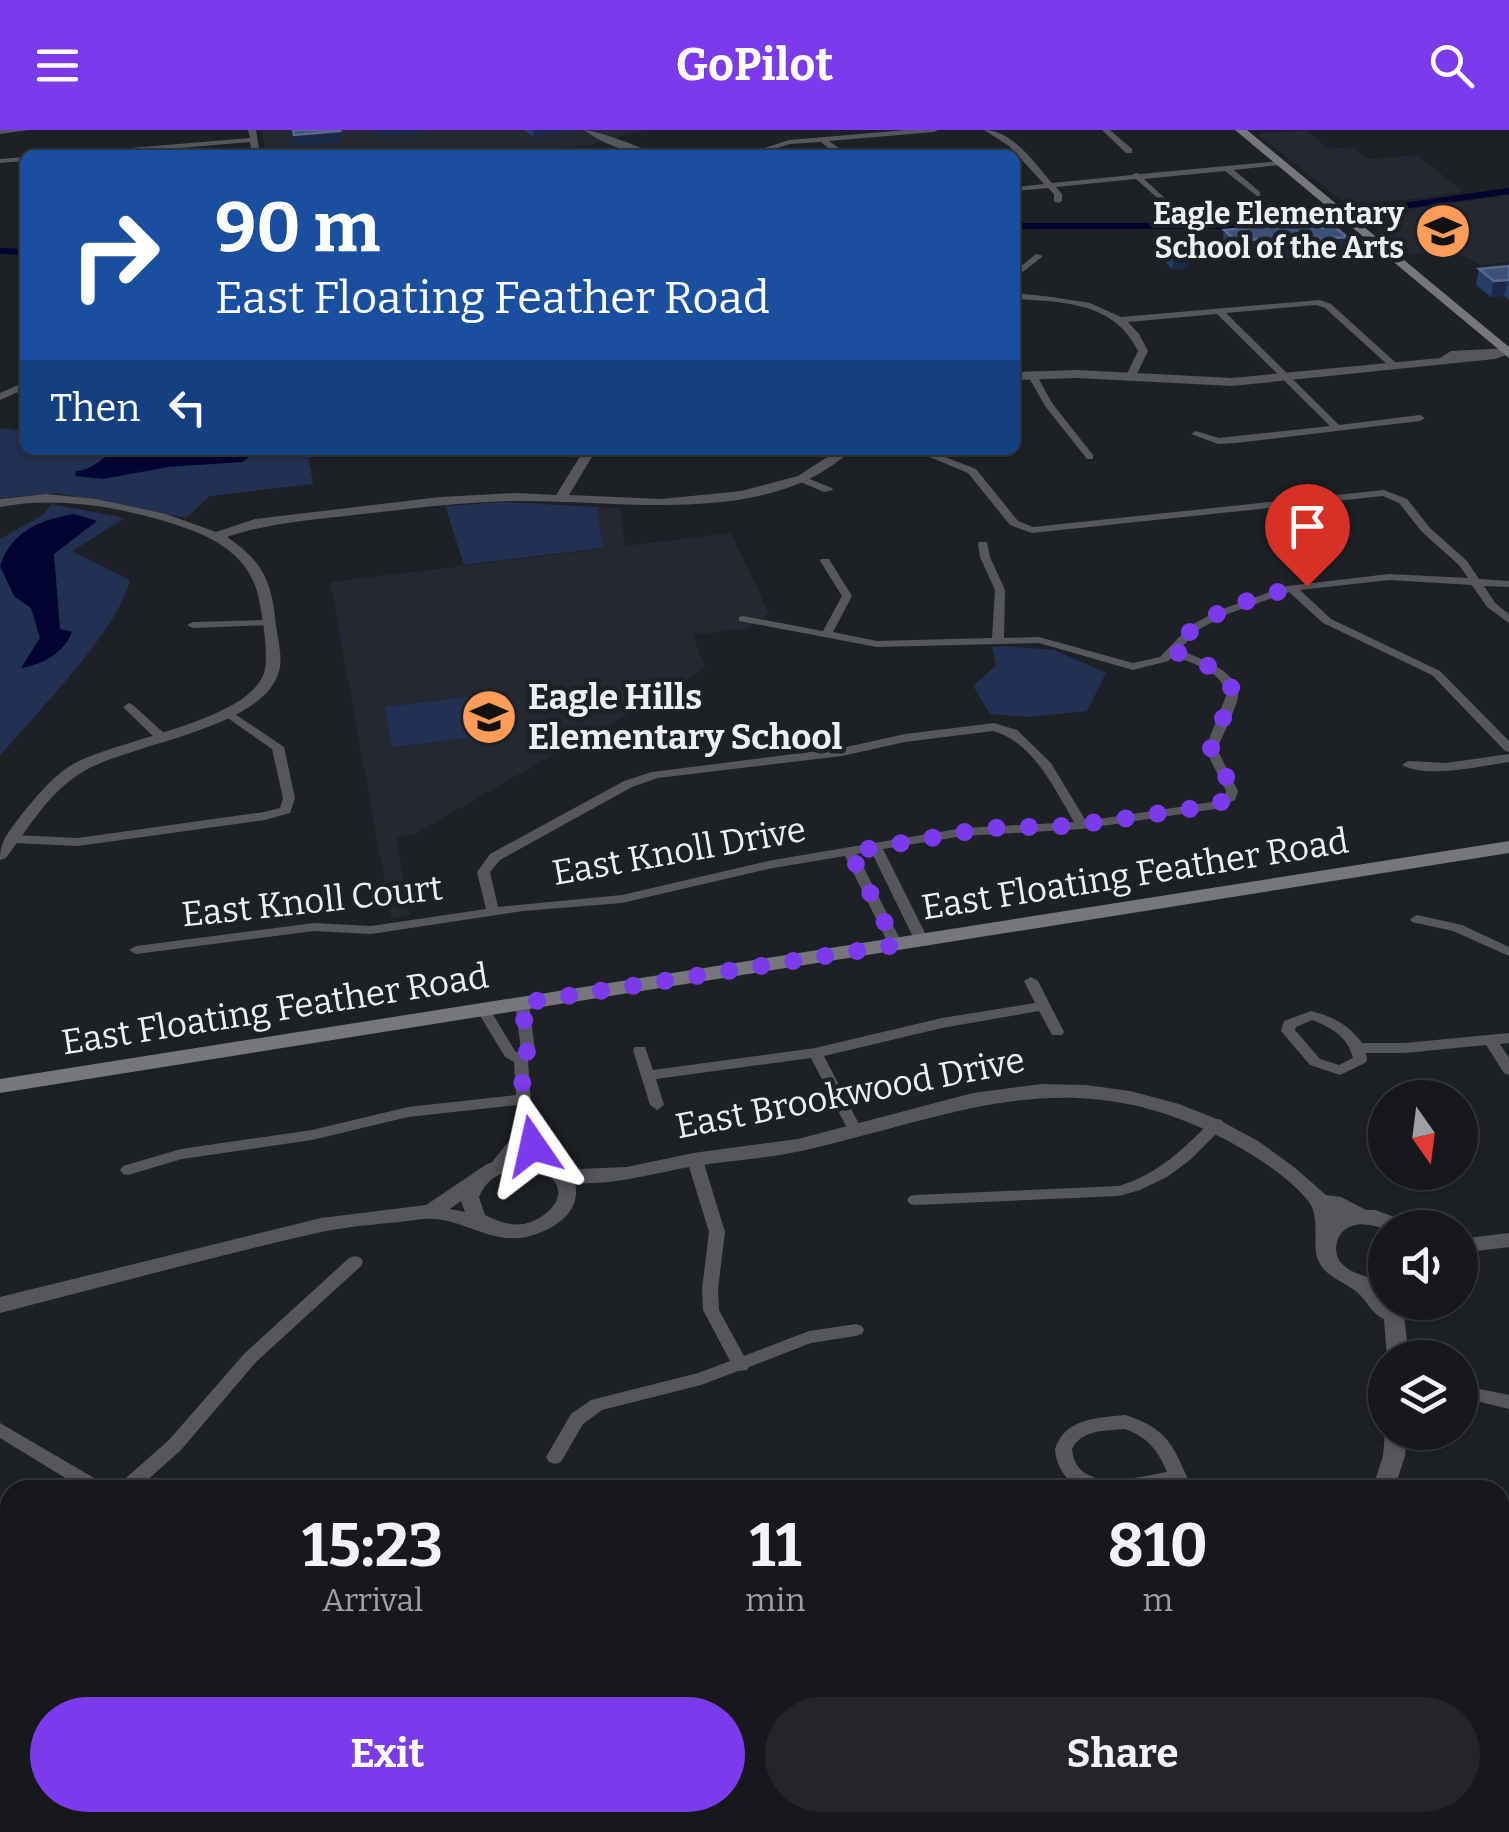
<!DOCTYPE html>
<html lang="en">
<head>
<meta charset="utf-8">
<style>
  body { margin:0; font-family:Bitter,serif; background:#232529; color:#f1f3f6; height:100vh; display:flex; flex-direction:column; font-size:38px; white-space:nowrap }
  * { box-sizing:border-box; margin:0 }
  p { font-size:32px; color:#9ea0a3 }
  .icon { flex:none; width:55px; height:55px; fill:none; stroke:currentColor; stroke-width:2; stroke-linecap:round; stroke-linejoin:round }
  .map { position:relative; flex:1; overflow:hidden }
  .drawer { position:absolute; left:0px; top:1350px; width:1510px; height:352px; display:flex; flex-direction:column; background:#16181c; border-radius:30px 30px 0 0; box-shadow:0 2px 8px #0004,0 0 0 2px #35373b }
  .drawer>* { flex:none }
  .banner { position:absolute; left:20px; top:20px; width:1000px; height:305px; border-radius:15px; box-shadow:0 2px 8px #0004,0 0 0 2px #35373b; background:#1a4fa0; color:#fff; overflow:hidden }
  .needle { width:65px; rotate:166deg }
  .controls { position:absolute; left:1368px; top:950px; display:grid; gap:20px }
  .controls a { display:grid; place-items:center; width:110px; height:110px; border-radius:50%; background:#16181c; box-shadow:0 2px 8px #0004,0 0 0 2px #35373b; font-size:50px }
  .pin { position:absolute; display:grid; place-items:center; width:85px; height:85px; color:#fff; margin:-102px -42px; border-radius:50% 50% 50% 0; rotate:-45deg; box-shadow:0 0 10px #0007 }
  .pin .icon { rotate:45deg }
  .me { position:absolute; width:110px; margin:-55px; rotate:349deg; stroke-linejoin:round; filter:drop-shadow(0 0 8px #0008) }
  .turn { display:flex; align-items:center; gap:35px; height:210px; padding:0 30px; font-size:45px }
  .turn .icon { width:130px; height:130px; stroke-width:2.5 }
  .turn b { display:block; font-size:70px; line-height:85px }
  .then { display:flex; align-items:center; height:95px; padding:0 30px; background:#0003; gap:20px; font-size:38px }
  .eta { display:flex; justify-content:space-evenly; align-items:center; height:170px; text-align:center }
  .eta b { font-size:60px; font-weight:700; line-height:70px }
  .button { display:flex; gap:20px; margin-top:auto; padding:20px 30px }
  .button a { flex:1; height:115px; border-radius:60px; background:#7c3aed; color:#fff; font-size:40px; font-weight:700; line-height:115px; text-align:center }
  .button a+a { background:#232529; color:#f1f3f6 }
  header { display:flex; justify-content:space-between; align-items:center; height:130px; padding:0 30px; background:#7c3aed; color:#fff; font-size:45px; font-weight:700 }
  .map>svg:first-child { display:block }
  .built { fill:#232832 }
  .green { fill:#223152 }
  .water { fill:#000532 }
  .lines { fill:none; stroke-linecap:round; stroke-linejoin:round }
  .canal { fill:#000532; fill-rule:evenodd }
  .minor { fill:#56575a; fill-rule:evenodd }
  .tertiary { fill:#56575a; fill-rule:evenodd }
  .secondary { fill:#75777b; fill-rule:evenodd }
  .wall { fill:#283c69 }
  .shaded-wall { fill:#1b2948 }
  .building { fill:#3d5078; stroke:#59698b; stroke-width:2.5 }
  .route { stroke:#7c3aed; stroke-width:18; stroke-dasharray:0 32.4 }
  .labels { text-anchor:middle; dominant-baseline:central; stroke-width:9; stroke-linejoin:round; paint-order:stroke }
  .far-poi-label { font-size:30px; font-weight:bold; fill:#eeeff3; stroke:#1d2025; text-anchor:end }
  .poi-label { font-size:35px; font-weight:bold; fill:#eeeff3; stroke:#1d2025; text-anchor:start }
  .street-label { font-size:35px; fill:#eeeff3; stroke:#1d2025 }
</style>
</head>
<body>
<header><svg class="icon" aria-label="menu" viewBox="0 0 24 24"><path d="M4 6h16M4 12h16M4 18h16"/></svg>GoPilot<svg class="icon" aria-label="search" viewBox="0 0 24 24"><circle cx="10" cy="10" r="6"/><path d="M15 15l6 6"/></svg></header>
<div class="map">
<svg width="1509" height="1702" viewBox="0 0 1509 1702">
  <rect width="100%" height="100%" fill="#1d2025"/>
  <!-- built -->
  <path class="built" d="M261 0H644L587 16 454 25H267Z
    M1306 0 1328 19 1353 17 1369 29 1417 25 1464 62 1350 77 1257 4Z
    M1509 65V132L1481 135 1449 119 1411 125 1359 86Z
    M597 377 621 378 625 416 731 403 769 483 748 498 693 505 705 537 665 566 582 608 415 704 396 709 410 785 391 788 330 452 602 419Z"/>
  <!-- green -->
  <path class="green" d="M25 297V320H307L313 354 210 366 186 388 57 363 0 368V298L18 300Z
    M504 372 597 377 603 418 464 435 445 376Z
    M51 374 125 388 72 421 130 450C118 501 36 583 0 626V409L44 384Z
    M1005 516 1054 520 1106 543 1087 581 1029 587 990 584 973 556 996 535 992 517Z
    M484 565 493 605 392 617 385 577Z"/>
  <!-- water -->
  <path class="water" d="M119 320H250L252 325 242 332 168 337 103 349 75 346 76 341C92 341 104 325 119 320Z
    M74 384 97 391 54 424 60 499 72 502C63 524 43 534 21 538L40 508 31 478 14 466 0 436C12 401 39 390 74 384Z"/>
  <g class="lines">
    <!-- canal -->
    <path class="canal" d="M1509 58V64L1360 85 1356 82 1360 79Z
      M1325 82 1329 85 1328 87 1235 99H1015V93H1235Z
      M0 118 25 119V125L0 124Z"/>
    <!-- minor -->
    <path class="minor" d="M0 0H29L0 4Z
      M248 0H256L260 25H252L250 12 98 25H67L71 23 250 8Z
      M907 0H938L934 2 829 11 839 18 857 25 833 22 821 12 790 14 755 25H743L789 10Z
      M984 0C1013 0 1035 34 1052 53L1132 45 1136 43 1140 44 1279 31 1283 33 1279 35 1234 40 1260 62V66H1257L1225 41 1144 49 1167 70 1168 72 1164 74 1136 49 1056 57 1062 64V71L1058 73 1054 71V64L1048 58 1015 61V57L1044 54 1009 16Z
      M1102 0H1110L1132 19V23H1126Z
      M25 27V31L0 33V29Z
      M1036 124 1043 126 1015 148V141Z
      M1015 163 1052 167 1090 173 1121 187 1320 170 1331 174 1395 232V236H1389L1325 178 1316 175 1226 183 1339 295 1420 285 1425 288 1420 291 1236 313 1218 314 1191 304 1196 301 1219 308 1330 296 1217 184 1128 192 1139 204 1148 221 1135 248 1130 251 1125 248 1138 221C1114 172 1064 172 1015 169Z
      M1029 242H1035L1052 273 1093 325V329H1087L1045 276 1027 244Z
      M25 252V259L0 270V263Z
      M913 320H927L976 339 1018 391 1033 397 1384 360 1407 369 1430 398 1467 431 1479 449 1509 451V457L1484 456 1495 473 1509 484V493L1487 477 1472 455 1389 450 1300 460 1331 489 1440 541 1509 611V622L1505 621 1432 545 1323 493 1289 462 1225 485 1198 500 1179 520C1197 527 1242 542 1238 567 1235 582 1223 604 1217 619L1238 661 1235 670 1215 679 1082 699 963 706 883 719 929 811 927 814 922 815 915 811 871 721 857 724 903 815 901 818 896 819 889 815 845 726 773 738 622 773 523 781 371 804 314 801 136 824 129 820 136 816 314 793 371 796 486 779 477 742 490 724 624 651 652 642 842 618 905 604 994 593 1017 600 1051 633 1086 691 1212 672 1225 665 1226 661 1205 619 1226 566C1224 541 1193 534 1174 526L1168 531 1133 540 1039 513 877 517 739 491V487L743 486 823 501 842 466 820 431 821 429H829L852 466 833 502 877 511 992 508 995 460 980 427 978 414 979 412H987L990 427 1005 460 1004 508 1039 507 1133 533 1160 527 1190 496 1217 481 1287 456 1389 444 1468 448 1459 435 1422 402 1399 373 1383 366 1032 403 1010 395 968 343ZM993 601C1034 613 1054 658 1074 692L963 698 773 730 622 765 498 777 490 742 500 730 632 657 658 648 842 626 905 612Z
      M802 346 832 358 833 360 824 362 798 351V347Z
      M267 490 273 493 271 495 193 498 187 495 193 492Z
      M129 573 133 575 166 605 168 608 166 611H158L125 579 123 577Z
      M226 578 284 617 295 668 290 683 265 690 78 716 13 713 7 709 13 705 78 708 264 682 280 678 283 668 272 619 222 584 220 582Z
      M1509 624V632C1480 636 1428 649 1402 635L1408 631 1446 633Z
      M1417 785 1462 795 1509 817V826L1453 801 1412 792 1410 789Z
      M1031 847 1038 851 1064 902 1062 905H1052L1039 881 942 898 824 926 862 1000 860 1004H850L848 1000 811 928 656 949 664 975 657 980 650 975 633 920 635 917H645L653 940 815 918 942 888 1035 873 1024 851Z
      M522 869 529 873 535 920 528 930 533 1001 559 1038 556 1042H546L525 1012 501 1041H491L488 1037 518 1000 517 975 408 987 312 1010 182 1029 128 1045 123 1044 120 1040 123 1036 181 1019 312 1000 408 977 516 965 514 932 505 927 476 879 478 876H488L515 921 519 923 521 920 515 873Z
      M1311 881C1332 886 1349 895 1362 913H1405L1509 903V913L1500 914 1509 928V945L1504 943 1486 915 1405 923H1366L1367 930 1365 933 1340 945 1310 935 1281 901 1284 891ZM1312 890C1331 897 1348 907 1353 928L1339 935 1320 929 1295 900 1296 897Z
      M1217 989 1222 990 1224 994 1222 998 1190 1030 1167 1047 1140 1060 1119 1066 915 1075 910 1074 907 1070 910 1066 915 1065 1119 1056C1158 1044 1184 1019 1212 990Z
      M695 1025 700 1026 703 1030 725 1102 718 1159 719 1180 744 1226 809 1201 856 1194 862 1196 864 1200 862 1204 856 1206 811 1213 749 1237 747 1240 738 1241 701 1255 602 1280 583 1294 561 1332 555 1334 549 1332 546 1327 571 1284 591 1270 698 1243 730 1231 703 1180 702 1159 709 1102 687 1030 690 1026Z
      M355 1126 361 1128 363 1132 361 1136 256 1232 181 1320 136 1360H115L118 1355 169 1310 244 1224 349 1128Z
      M1460 1255 1509 1265V1279L1460 1267Z
      M1125 1285C1163 1297 1172 1311 1187 1347L1184 1352C1162 1358 1100 1366 1080 1357 1065 1351 1056 1335 1055 1319 1065 1288 1097 1288 1125 1285ZM1125 1299C1147 1307 1158 1320 1167 1342 1138 1347 1076 1365 1072 1319 1082 1299 1105 1301 1125 1299Z
      M0 1293 106 1355 109 1360H85L0 1308Z
      M10 1453V1470L0 1475V1458Z
      M140 1692H163L157 1702H135Z
      M1145 1692H1168L1174 1702H1151Z"/>
    <!-- tertiary -->
    <path class="tertiary" d="M584 0C596 0 646 19 658 25 632 25 605 15 584 0Z
      M1509 218V224L1495 229 1232 256 1077 248 1015 250V242L1077 240 1232 248 1440 228 1451 221Z
      M584 320H596L569 365 662 369 741 361 798 346 838 320H852C766 399 620 369 514 371 461 372 408 379 354 385 311 390 268 393 227 407 264 432 272 453 276 496 278 509 283 529 279 541 264 600 127 613 81 643 49 662 28 699 6 728L0 730C0 709 10 701 22 684 36 667 51 648 70 636 114 609 247 593 264 543 269 528 263 491 260 475 252 420 206 403 157 389 107 375 52 367 0 377V369L46 364 96 369 166 384 216 402 255 389 440 367 516 363 556 365Z
      M1041 954 1086 955 1130 961 1179 974 1219 990 1258 1011 1294 1037 1326 1065 1341 1067 1366 1080H1375L1411 1093 1414 1098C1404 1098 1391 1099 1383 1098 1372 1096 1363 1092 1352 1096 1345 1098 1339 1104 1337 1112 1330 1140 1365 1147 1385 1151V1172H1414L1404 1186 1409 1228H1387L1384 1189C1371 1183 1368 1172 1358 1163 1343 1150 1321 1147 1316 1123 1314 1108 1319 1086 1309 1072 1287 1043 1237 1014 1204 999 1062 934 954 985 814 1018 775 1028 735 1030 695 1036 654 1043 617 1055 575 1053 582 1083 553 1101 526 1107 491 1115 458 1085 423 1089 388 1094 351 1095 317 1103 211 1127 106 1156 0 1183V1167L321 1088 426 1075 487 1034 512 1026 532 1025 564 1038 578 1039 627 1037 693 1023 798 1009 973 963ZM530 1039C539 1042 553 1045 557 1056 564 1074 540 1091 524 1094 509 1096 498 1091 485 1085L479 1067C488 1045 507 1039 530 1039ZM461 1071 465 1082 450 1079Z
      M1509 1103V1117L1460 1123V1109Z
      M1385 1302H1407L1405 1326 1394 1360H1372L1383 1326Z
      M785 1692H830L826 1700 822 1702H778Z"/>
    <!-- secondary -->
    <path class="secondary" d="M1235 0H1247L1509 217V228Z
      M1509 711V723L0 963V949Z"/>
  </g>
  <!-- wall -->
  <path class="wall" d="M524 0H566V1L534 7Z
    M1252 88 1344 123 1264 130 1258 125 1234 127 1222 116 1224 100 1250 98Z
    M1161 115 1188 138 1172 139 1160 127Z
    M1509 136V170L1504 166 1491 167 1476 155 1479 139Z"/>
  <!-- shaded-wall -->
  <path class="shaded-wall" d="M376 0H418L419 4 377 7Z
    M533 0H566V1L534 7Z
    M340 1 341 12 295 16 294 5Z
    M1347 107 1344 123 1264 130 1266 114Z
    M1260 109 1258 125 1234 127 1236 111Z
    M1189 126 1188 138 1172 139 1174 127Z
    M1508 150 1504 166 1491 167 1494 151Z"/>
  <!-- building -->
  <path class="building" d="M293 0H339L340 1 294 5Z
    M1305 84 1321 98 1335 97 1347 107 1266 114 1260 109 1236 111 1224 100 1259 97 1252 88Z
    M1177 113 1189 126 1174 127 1161 115Z
    M1509 136V150L1494 151 1479 139Z"/>
  <g class="lines">
    <!-- route -->
    <path class="route" d="M533 1016 526 1001 522 949V930L528 920 522 873 896 815 850 722 988 698 1065 696 1115 690 1215 675 1231 667V656L1211 618 1232 566 1231 556 1213 538 1172 520C1203 481 1259 464 1307 456"/>
  </g>
  <!-- icons -->
  <defs>
    <g id="school-disc" transform="scale(2.875)"><circle r="9.5" fill="#fe9c57" stroke="#1d2025"/><path d="M0-5L7-2L0 1L-7-2ZM-4 1L0 2.5L4 1V4Q0 6-4 4Z" fill="#111"/></g>
  </defs>
  <g fill-rule="evenodd">
    <use href="#school-disc" x="1443" y="101"/>
    <use href="#school-disc" x="489" y="587"/>
  </g>
  <g class="labels">
    <!-- far-poi labels -->
    <g class="far-poi-label">
      <text x="1404" y="84">Eagle Elementary<tspan x="1404" dy="34">School of the Arts</tspan></text>
    </g>
    <!-- poi labels -->
    <g class="poi-label">
      <text x="528" y="567">Eagle Hills<tspan x="528" dy="40">Elementary School</tspan></text>
    </g>
    <!-- street labels -->
    <g class="street-label">
      <text transform="translate(679 721) rotate(-10)">East Knoll Drive</text>
      <text transform="translate(1135 744) rotate(-9)">East Floating Feather Road</text>
      <text transform="translate(312 771) rotate(-6)">East Knoll Court</text>
      <text transform="translate(275 879) rotate(-9)">East Floating Feather Road</text>
      <text transform="translate(850 963) rotate(-11)">East Brookwood Drive</text>
    </g>
  </g>
</svg>
<div class="controls">
<a><svg class="needle" viewBox="-14 -14 28 28"><path d="M0-13l5 13h-10z" fill="#e53935"/><path d="M0 13l5-13h-10z" fill="#9ea0a3"/></svg></a>
<a><svg class="icon" aria-label="sound" viewBox="0 0 24 24"><path d="M4 9h4l5-4v14l-5-4H4zM17 9q2 3 0 6"/></svg></a>
<a><svg class="icon" aria-label="layers" viewBox="0 0 24 24"><path d="M12 4l9 5-9 5-9-5zM3 14l9 5 9-5"/></svg></a>
</div>
<div class="pin" style="left:1307px;top:456px;background:#d93025"><svg class="icon" aria-label="arrive" viewBox="0 0 24 24"><path d="M6 21V4h12l-3 4 3 4H6"/></svg></div>
<svg class="me" style="left:533px;top:1016px" viewBox="-20 -20 40 40"><path d="M0-17L14 15 0 8-14 15z" fill="#7c3aed" stroke="#fff" stroke-width="4"/></svg>
<div class="banner">
<div class="turn"><svg class="icon" aria-label="right" viewBox="0 0 24 24"><path d="M7 20v-9h11M14 6l5 5-5 5"/></svg><div><b>90 m</b>East Floating Feather Road</div></div>
<div class="then">Then<svg class="icon" aria-label="left" viewBox="0 0 24 24"><path d="M17 20v-9H6M10 6l-5 5 5 5"/></svg></div>
</div>
<section class="drawer">
<div class="eta">
<div><b>15:23</b><p>Arrival</p></div>
<div><b>11</b><p>min</p></div>
<div><b>810</b><p>m</p></div>
</div>
<div class="button"><a>Exit</a><a>Share</a></div>
</section>
</div>
</body>
</html>
